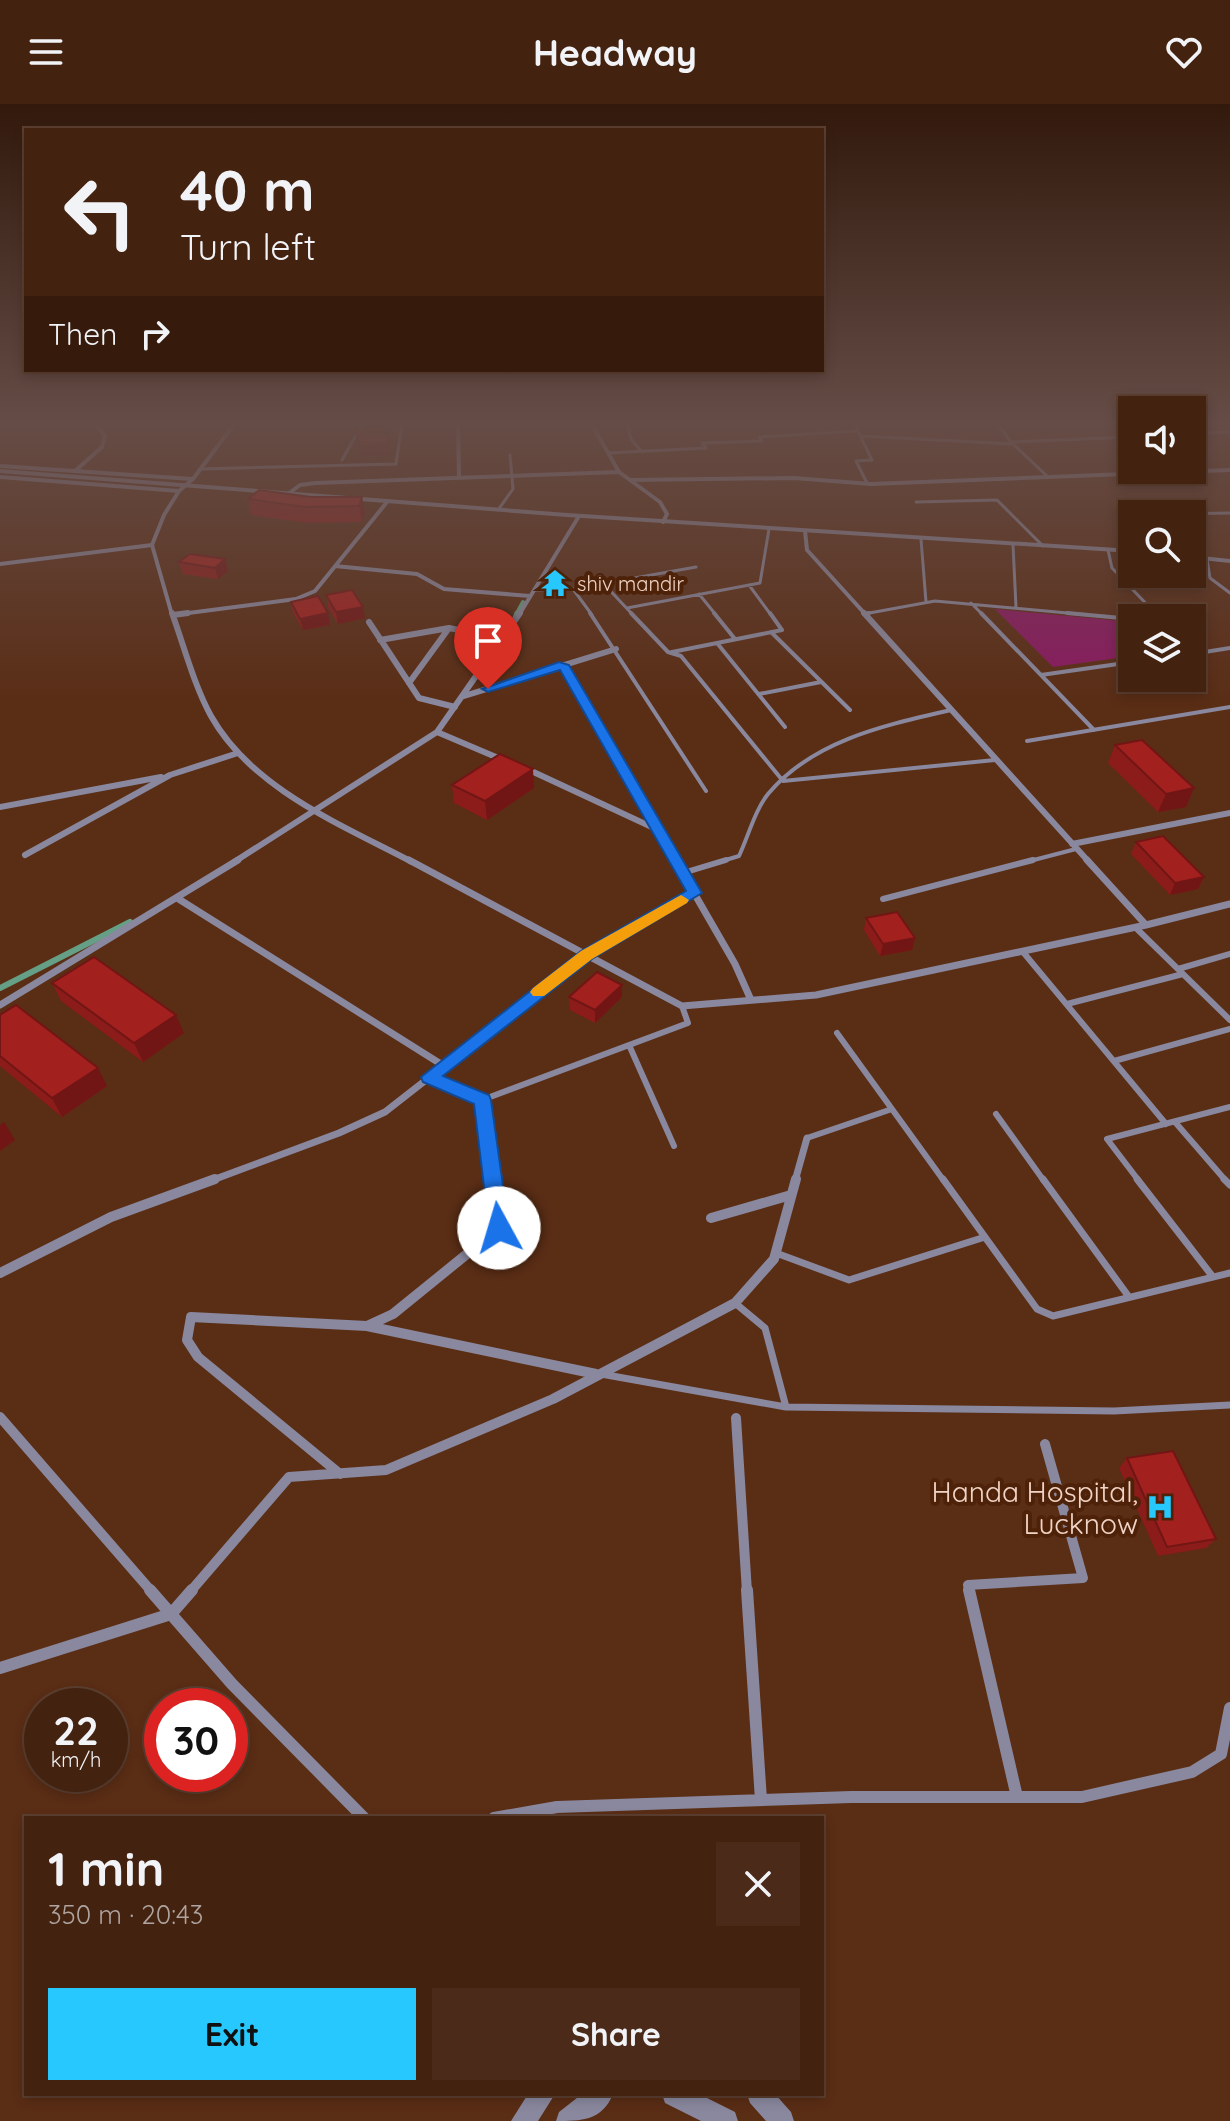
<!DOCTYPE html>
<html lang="en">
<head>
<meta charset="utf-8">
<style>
  body { margin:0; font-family:Quicksand,sans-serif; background:#4b2a19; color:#f1f3f6; height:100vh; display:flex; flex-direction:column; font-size:30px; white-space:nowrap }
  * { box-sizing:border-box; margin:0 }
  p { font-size:26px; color:#afa49f }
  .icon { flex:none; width:44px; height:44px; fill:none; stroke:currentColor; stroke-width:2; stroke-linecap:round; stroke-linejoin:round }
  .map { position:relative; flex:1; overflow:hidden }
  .sheet { position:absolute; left:24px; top:1712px; width:800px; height:280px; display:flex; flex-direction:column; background:#442210; border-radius:0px; box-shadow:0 4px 12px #0003,0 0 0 2px #5c3f30 }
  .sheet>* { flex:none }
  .top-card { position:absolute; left:24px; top:24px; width:800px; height:244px; border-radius:0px; box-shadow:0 4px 12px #0003,0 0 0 2px #5c3f30; background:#442210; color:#f1f3f6; overflow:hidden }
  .fabs { position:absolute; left:1118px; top:292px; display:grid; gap:16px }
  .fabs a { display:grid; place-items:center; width:88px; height:88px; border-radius:0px; background:#442210; box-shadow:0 4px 12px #0003,0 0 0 2px #5c3f30; font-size:40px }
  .speed { position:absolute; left:24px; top:1584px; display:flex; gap:16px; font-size:40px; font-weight:700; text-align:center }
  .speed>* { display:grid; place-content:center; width:104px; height:104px; border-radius:50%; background:#442210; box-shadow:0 4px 12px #0003,0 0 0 2px #5c3f30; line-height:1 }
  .speed small { font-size:20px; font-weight:400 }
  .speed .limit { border:12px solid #d22; background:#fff; color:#111 }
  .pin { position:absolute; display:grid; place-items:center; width:68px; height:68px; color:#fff; margin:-82px -34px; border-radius:50% 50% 50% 0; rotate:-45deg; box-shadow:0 0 8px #0007 }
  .pin .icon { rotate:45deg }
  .me { position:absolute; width:88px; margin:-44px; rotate:354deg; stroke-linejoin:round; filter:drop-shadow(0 0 6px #0008) }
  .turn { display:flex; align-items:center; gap:28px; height:168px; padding:0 24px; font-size:36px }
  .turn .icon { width:104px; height:104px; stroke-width:2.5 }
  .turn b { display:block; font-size:56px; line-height:68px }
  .then { display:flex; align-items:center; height:76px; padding:0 24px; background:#0003; gap:16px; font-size:30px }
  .round { display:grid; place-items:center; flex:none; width:84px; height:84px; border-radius:0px; background:#4b2a19 }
  .head { display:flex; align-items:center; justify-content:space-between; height:136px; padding:0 24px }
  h1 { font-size:48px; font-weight:700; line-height:60px }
  .action { display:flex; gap:16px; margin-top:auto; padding:16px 24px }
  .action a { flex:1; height:92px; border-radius:0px; background:#27c8fe; color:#111; font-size:32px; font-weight:700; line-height:92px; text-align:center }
  .action a+a { background:#4b2a19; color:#f1f3f6 }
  header { display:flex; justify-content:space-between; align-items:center; height:104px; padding:0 24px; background:#442210; font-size:36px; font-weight:700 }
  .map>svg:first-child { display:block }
  .green { fill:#8a1961 }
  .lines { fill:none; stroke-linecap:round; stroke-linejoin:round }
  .stream-far2 { stroke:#659f85; stroke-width:4 }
  .stream-far1 { stroke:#659f85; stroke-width:5 }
  .stream { stroke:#659f85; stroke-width:6 }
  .service-far3 { stroke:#89889e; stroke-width:3 }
  .service-far2 { stroke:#89889e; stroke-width:4 }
  .service-far1 { stroke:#89889e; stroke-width:6 }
  .service { stroke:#89889e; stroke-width:7 }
  .minor-far4 { stroke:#89889e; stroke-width:4 }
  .minor-far3 { stroke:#89889e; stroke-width:6 }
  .minor-far2 { stroke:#89889e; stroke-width:7 }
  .minor-far1 { stroke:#89889e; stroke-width:10 }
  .minor { stroke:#89889e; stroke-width:12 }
  .tertiary { fill:#89889e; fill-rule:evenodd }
  .wall { fill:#8b1c1a }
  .shaded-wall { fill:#711615 }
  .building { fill:#a2201e; stroke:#711615; stroke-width:2 }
  .route { fill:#1a73e8; stroke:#114b97; stroke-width:2 }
  .slow { fill:#f59e0b }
  .labels { text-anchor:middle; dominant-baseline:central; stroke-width:8; stroke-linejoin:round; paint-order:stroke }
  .far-poi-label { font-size:20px; fill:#f1d4c6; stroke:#4e2209; text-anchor:start }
  .near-poi-label { font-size:28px; fill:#f1d4c6; stroke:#4e2209; text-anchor:end }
</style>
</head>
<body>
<header><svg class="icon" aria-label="menu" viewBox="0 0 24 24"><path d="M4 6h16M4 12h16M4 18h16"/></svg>Headway<svg class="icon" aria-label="heart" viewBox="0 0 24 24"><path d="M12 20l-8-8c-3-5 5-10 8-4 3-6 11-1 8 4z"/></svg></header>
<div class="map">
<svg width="1230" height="2017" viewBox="0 0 1230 2017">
  <rect width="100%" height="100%" fill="#5a2d15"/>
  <!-- green -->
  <path class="green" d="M995 505 1132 518V552L1053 563Z"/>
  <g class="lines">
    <!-- stream-far2 -->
    <path class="stream-far2" d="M516 511 523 498"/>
    <!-- stream-far1 -->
    <path class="stream-far1" d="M515 514 517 509"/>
    <!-- stream -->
    <path class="stream" d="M0 884 130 818"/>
    <!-- service-far3 -->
    <path class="service-far3" d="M627 319 631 335 642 348
      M854 319 872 356 856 357 867 379
      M997 319 1011 338 1047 372
      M1192 330 1230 328
      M861 332 1013 340
      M1012 338 1132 333
      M608 349 706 344 702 339 762 337 759 333 858 327
      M342 356 363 319
      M200 365 396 360 402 319
      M916 398 997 396 1043 442
      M498 406 513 385 510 351
      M1166 410 1230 409
      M921 435 926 498
      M1013 441 1016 503
      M1108 446 1112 464 1157 511
      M1192 446 1197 454
      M1207 455 1210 474 1230 489
      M603 479 633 511
      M749 481 771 511
      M573 485 592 511
      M534 486 573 485 696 463
      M699 490 716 511
      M971 499 983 511
      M627 504 760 479 769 425
      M864 510 935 497 1089 511"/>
    <!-- service-far2 -->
    <path class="service-far2" d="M590 509 706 687
      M631 509 668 548 681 552 783 677 995 656
      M714 509 735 535
      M981 509 1094 626
      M1067 509 1132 515
      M1155 509 1160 514
      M864 510 869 509
      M771 528 850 606
      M717 539 785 623
      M672 548 782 526 770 509
      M1192 550 1230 544
      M1041 571 1132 558
      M759 590 821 578
      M1027 637 1230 603
      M719 758 739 752C748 733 755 706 768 690 813 636 886 621 951 606
      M1026 758 1076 745"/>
    <!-- service-far1 -->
    <path class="service-far1" d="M683 769 726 756
      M883 795 1033 756
      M1136 824 1230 916
      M1023 848 1166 1020
      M1178 865 1230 850
      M1067 900 1183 870
      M837 929 944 1077
      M629 941 674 1042
      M1114 957 1230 925
      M430 973 482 996 688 919 682 902
      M996 1010 1044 1077
      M1175 1018 1226 1077
      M807 1034 892 1005
      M1139 1077 1107 1035 1230 1003"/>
    <!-- service -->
    <path class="service" d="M943 1075 1037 1205 1053 1212 1230 1169
      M1043 1075 1129 1193
      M1137 1075 1213 1173
      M1224 1075 1230 1081
      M776 1149 849 1176 985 1133
      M735 1199 765 1224 786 1303 1114 1307 1230 1301
      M601 1270 786 1303"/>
    <!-- minor-far4 -->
    <path class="minor-far4" d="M458 319 459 371
      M591 319 619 368 660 398 667 410 663 418
      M0 362 192 375
      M75 367 102 343 105 332 95 319
      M0 373 179 387
      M630 376 794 374 871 380 1230 366
      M288 390 300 381 315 379 619 368
      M805 427 807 446 866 511
      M0 460 152 441
      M335 462 417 470 444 485 530 492
      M172 511 152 441 164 411 179 387 193 375 235 319
      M173 511 296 495 315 487 387 398
      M519 511 579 412"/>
    <!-- minor-far3 -->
    <path class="minor-far3" d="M172 509C184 542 194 581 211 612 252 685 342 721 412 758
      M864 509 1089 758
      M173 511 188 509
      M369 518 419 594 455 603
      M380 536 449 524
      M563 561 676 758
      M409 579 449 524 504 535
      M464 592 616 545
      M437 628 503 656
      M527 665 656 725
      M0 703 161 673
      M1072 740 1230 709
      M25 751 170 671 238 649
      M234 758 437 628 520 509"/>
    <!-- minor-far2 -->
    <path class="minor-far2" d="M409 756 682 902 816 891 1146 821 1230 800
      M675 756 735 860 751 896
      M1087 756 1146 821
      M177 794 444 962
      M0 901 238 756
      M482 996 493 1077
      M210 1077 339 1029 385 1008 586 851 694 789
      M795 1077 807 1034"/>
    <!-- minor-far1 -->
    <path class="minor-far1" d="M711 1114 791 1091
      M0 1169 111 1113 215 1075
      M367 1222 596 1270
      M0 1313 152 1488
      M736 1314 747 1488
      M340 1370 198 1253 187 1236 191 1213 367 1222 393 1210 499 1124 492 1075
      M190 1488 289 1373 386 1366 553 1295 735 1199 774 1155 796 1075
      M970 1488 968 1481 1083 1474 1045 1340"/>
    <!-- minor -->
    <path class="minor" d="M150 1486 232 1580 364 1714
      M747 1486 761 1696
      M969 1486 1017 1693
      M0 1564 171 1510 192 1486
      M494 1714 557 1703 851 1693H1082L1192 1668 1221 1650 1230 1604"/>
    <!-- tertiary -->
    <path class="tertiary" d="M0 365 567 409 1132 445V449L567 413 0 369Z
      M1192 451 1230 455V459L1192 455Z
      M528 1990H555L538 2017H511Z
      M582 1990H613C602 2017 581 2017 556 2017L559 2008Z
      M662 1990H699L735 2008 738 2017H701L665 1999Z
      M747 1990H775L791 2008 794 2017H766L750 1999Z"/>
  </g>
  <!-- wall -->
  <path class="wall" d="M370 319H385L380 330 368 329V324Z
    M362 393 365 409 362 418 308 419 251 411 248 395Z
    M190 450 228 467 218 475 183 470 179 458Z
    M326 491 365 514 338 520 328 503Z
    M291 498 330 521 303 526 293 509Z
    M1115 641 1186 703 1158 708 1108 659Z
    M452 681 534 684 487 716 454 699Z
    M1136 738 1204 773 1198 785 1170 791 1131 750Z
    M866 814 915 834 912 846 880 852 864 826Z
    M52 879 184 929 143 958 61 897Z
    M622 881V893L595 919 570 906 569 893Z
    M0 911 107 982 62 1013 0 962Z
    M1127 1354 1216 1435 1206 1444 1158 1452 1119 1364Z"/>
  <!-- shaded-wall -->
  <path class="shaded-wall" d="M389 340 391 350 361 353 360 342Z
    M362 393 365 409 362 418 359 402Z
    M225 455 228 467 218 475 215 464Z
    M363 503 365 514 338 520 336 508Z
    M328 509 330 521 303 526 300 515Z
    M533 665 534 684 487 716 485 697Z
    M1194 684 1186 703 1158 708 1166 690Z
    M1204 773 1198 785 1170 791 1175 779Z
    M915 834 912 846 880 852 883 840Z
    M622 881V893L595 919V906Z
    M176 911 184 929 143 958 134 939Z
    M98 964 107 982 62 1013 52 994Z
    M4 1018 15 1036 0 1047V1021Z"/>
  <!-- building -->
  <path class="building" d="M370 319H382L380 324H368Z
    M368 326 369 331 387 329 389 340 360 342 356 327Z
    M259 386 311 393H362L359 402 305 403 248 395Z
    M190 450 225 455 215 464 179 458Z
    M352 486 363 503 336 508 326 491Z
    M318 492 328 509 300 515 291 498Z
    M1142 636 1194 684 1166 690 1115 641Z
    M500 650 533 665 485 697 452 681Z
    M1163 732 1204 773 1175 779 1136 738Z
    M897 808 915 834 883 840 866 814Z
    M94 853 176 911 134 939 52 879Z
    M597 868 622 881 595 906 569 893Z
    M16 901 98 964 52 994 0 952V911Z
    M1173 1347 1216 1435 1167 1443 1127 1354Z"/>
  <!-- sky -->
  <linearGradient id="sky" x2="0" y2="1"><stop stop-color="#32190c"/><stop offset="0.53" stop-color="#654c46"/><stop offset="1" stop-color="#654c46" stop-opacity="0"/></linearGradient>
  <rect width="1230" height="601" fill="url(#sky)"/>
  <!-- route -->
  <path class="route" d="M559 558 569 561 702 789 592 855 443 972 489 991 491 996 509 1124 506 1130H492L489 1124 474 1000 423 978 421 973 581 847 686 787 560 566 488 588 482 585Z"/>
  <!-- slow -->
  <path class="slow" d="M681 791 689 796 687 799 592 855 544 892H533L530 888 533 884 581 847Z"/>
  <!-- icons -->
  <defs>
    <g id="temple-bare" transform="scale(2.16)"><path d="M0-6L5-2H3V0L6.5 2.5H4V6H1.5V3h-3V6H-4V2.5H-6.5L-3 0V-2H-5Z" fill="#27c8fe" stroke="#4e2209" stroke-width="2.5" paint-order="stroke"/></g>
    <g id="hospital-bare" transform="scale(2.16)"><path d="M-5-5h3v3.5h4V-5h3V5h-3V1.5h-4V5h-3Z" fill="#27c8fe" stroke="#4e2209" stroke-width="2.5" paint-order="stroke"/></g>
  </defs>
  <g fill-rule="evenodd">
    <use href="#temple-bare" x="555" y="479"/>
    <use href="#hospital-bare" x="1160" y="1403"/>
  </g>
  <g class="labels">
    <!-- far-poi labels -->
    <g class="far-poi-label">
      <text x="577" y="479">shiv mandir</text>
    </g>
    <!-- near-poi labels -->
    <g class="near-poi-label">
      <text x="1138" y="1387">Handa Hospital,<tspan x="1138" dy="32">Lucknow</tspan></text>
    </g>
  </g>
</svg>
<div class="fabs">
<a><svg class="icon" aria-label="sound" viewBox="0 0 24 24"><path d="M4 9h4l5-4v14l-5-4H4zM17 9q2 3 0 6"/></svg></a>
<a><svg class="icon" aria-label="search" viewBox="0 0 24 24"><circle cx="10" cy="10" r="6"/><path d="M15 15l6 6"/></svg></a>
<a><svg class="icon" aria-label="layers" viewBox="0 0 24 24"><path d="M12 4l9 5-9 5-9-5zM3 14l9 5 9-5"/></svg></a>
</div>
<div class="speed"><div>22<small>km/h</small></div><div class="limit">30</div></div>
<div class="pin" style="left:488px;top:585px;background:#d93025"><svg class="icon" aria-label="arrive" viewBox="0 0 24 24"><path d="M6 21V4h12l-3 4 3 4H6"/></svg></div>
<svg class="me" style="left:499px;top:1124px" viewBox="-20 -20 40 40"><circle r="19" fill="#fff"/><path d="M0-13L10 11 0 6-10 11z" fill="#1a73e8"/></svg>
<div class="top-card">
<div class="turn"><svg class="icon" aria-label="left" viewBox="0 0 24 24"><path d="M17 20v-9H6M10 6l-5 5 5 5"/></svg><div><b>40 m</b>Turn left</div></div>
<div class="then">Then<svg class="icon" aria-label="right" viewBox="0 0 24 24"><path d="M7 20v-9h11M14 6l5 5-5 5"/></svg></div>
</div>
<section class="sheet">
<div class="head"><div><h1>1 min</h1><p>350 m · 20:43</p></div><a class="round"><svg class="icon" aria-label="close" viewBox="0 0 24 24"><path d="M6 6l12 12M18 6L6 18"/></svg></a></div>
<div class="action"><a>Exit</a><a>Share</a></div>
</section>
</div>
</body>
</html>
